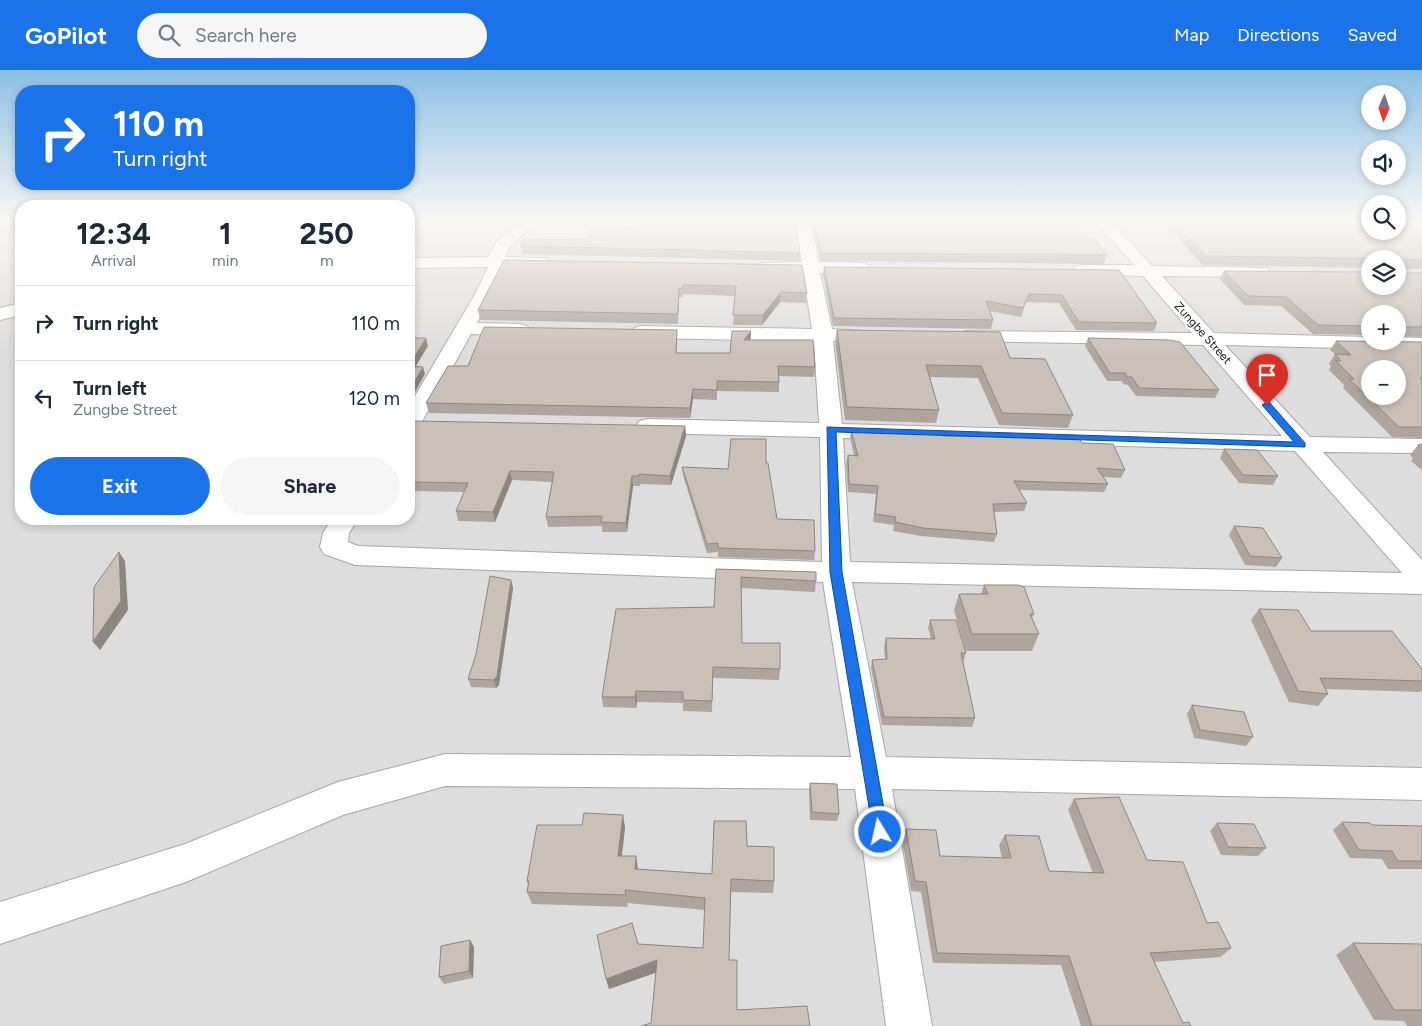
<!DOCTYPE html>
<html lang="en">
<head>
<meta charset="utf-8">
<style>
  body { margin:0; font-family:Figtree,sans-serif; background:#f6f6f7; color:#1f2937; height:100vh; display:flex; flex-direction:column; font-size:19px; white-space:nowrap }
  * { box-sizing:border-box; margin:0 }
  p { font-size:16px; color:#747a83 }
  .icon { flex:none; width:28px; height:28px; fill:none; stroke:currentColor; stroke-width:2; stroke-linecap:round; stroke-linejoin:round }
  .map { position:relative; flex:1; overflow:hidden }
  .panel { position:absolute; left:15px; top:130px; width:400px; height:325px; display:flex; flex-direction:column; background:#fff; border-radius:20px; box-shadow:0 2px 8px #0003 }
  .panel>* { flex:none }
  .guide { position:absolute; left:15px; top:15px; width:400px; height:105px; border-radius:20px; box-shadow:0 2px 8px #0003; background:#1a73e8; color:#fff; overflow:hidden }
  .needle { width:32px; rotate:182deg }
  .fabs { position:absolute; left:1361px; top:15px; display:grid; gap:10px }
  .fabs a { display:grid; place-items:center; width:45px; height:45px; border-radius:50%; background:#fff; box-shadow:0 2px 8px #0003; font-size:25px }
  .pin { position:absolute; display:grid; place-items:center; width:42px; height:42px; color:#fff; margin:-51px -21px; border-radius:50% 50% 50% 0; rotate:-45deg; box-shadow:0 0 5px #0007 }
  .pin .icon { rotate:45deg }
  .me { position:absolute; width:55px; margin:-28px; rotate:351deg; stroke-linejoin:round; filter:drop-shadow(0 0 4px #0008) }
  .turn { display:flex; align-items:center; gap:18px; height:105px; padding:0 15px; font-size:22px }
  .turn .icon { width:65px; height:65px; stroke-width:2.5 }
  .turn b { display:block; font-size:35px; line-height:42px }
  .eta { display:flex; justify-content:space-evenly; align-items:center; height:85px; text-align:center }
  .eta b { font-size:30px; font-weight:700; line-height:35px }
  .cta { display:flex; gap:10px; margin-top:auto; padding:10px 15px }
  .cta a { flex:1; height:58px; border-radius:30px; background:#1a73e8; color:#fff; font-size:20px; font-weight:700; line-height:58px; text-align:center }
  .cta a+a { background:#f6f6f7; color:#1f2937 }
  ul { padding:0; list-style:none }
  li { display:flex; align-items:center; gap:15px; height:75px; padding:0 15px; border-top:1px solid #e0e1e3 }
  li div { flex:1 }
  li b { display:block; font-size:19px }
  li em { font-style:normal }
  header { display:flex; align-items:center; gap:30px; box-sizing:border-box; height:70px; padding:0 25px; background:#1a73e8; color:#fff }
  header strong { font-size:24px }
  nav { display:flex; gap:28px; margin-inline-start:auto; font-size:18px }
  .search { width:350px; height:45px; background:#f6f6f7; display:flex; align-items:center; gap:12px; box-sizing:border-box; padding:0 18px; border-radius:28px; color:#747a83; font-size:19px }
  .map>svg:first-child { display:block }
  .residential { fill:#dedddd; fill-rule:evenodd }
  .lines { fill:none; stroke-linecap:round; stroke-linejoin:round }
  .stream { fill:#a3d3e1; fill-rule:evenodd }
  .street-casing { stroke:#a7a7a7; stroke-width:2 }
  .street { fill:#fff; fill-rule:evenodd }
  .wall { fill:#ada59e }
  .shaded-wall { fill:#8d8681 }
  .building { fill:#c9c0b8; stroke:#8d8681; fill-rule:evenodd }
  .route { fill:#1a73e8; stroke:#114b97 }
  .labels { text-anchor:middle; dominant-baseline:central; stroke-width:5; stroke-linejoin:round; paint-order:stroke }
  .far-street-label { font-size:12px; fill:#202020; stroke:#fff }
</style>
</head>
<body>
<header>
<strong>GoPilot</strong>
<div class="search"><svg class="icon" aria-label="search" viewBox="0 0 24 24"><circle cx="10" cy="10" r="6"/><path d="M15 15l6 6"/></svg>Search here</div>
<nav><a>Map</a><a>Directions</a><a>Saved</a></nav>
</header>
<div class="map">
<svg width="1422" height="956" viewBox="0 0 1422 956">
  <rect width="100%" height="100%" fill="#f1ede6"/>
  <!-- residential -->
  <path class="residential" d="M0 152H21V449H409V152H1370V161H1398L1422 152V956H0ZM1370 189H1398V216H1370ZM1370 244H1398V271H1370ZM1370 299H1398V326H1370Z"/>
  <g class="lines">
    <!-- stream -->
    <path class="stream" d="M21 156V158L0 161V159Z"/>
    <!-- street casing -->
    <g class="street-casing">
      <path id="street" d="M520 152H537L510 176 505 187 547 188 549 192 547 196 505 197 477 253 520 254 527 256 530 260 527 264 520 266 471 264 420 355 417 360 409 362V336L474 226 488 197 409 198V188L488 187 497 171Z
        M795 152H811L819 192 861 193 867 194 870 198 867 202 861 203H820L832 259 880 262 883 266 880 270 833 271 842 354 1282 366 1203 275 959 271 956 267 959 263 966 261 1192 263 1143 206 1076 204 1073 200 1076 196 1082 195H1134L1096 152H1112L1152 196 1267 198 1270 202 1267 206 1261 207 1162 206 1214 263 1370 267V271H1398V267L1422 268V280L1225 275 1310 367 1422 369V383L1323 382 1422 490V524L852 512 886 687 1422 698V730L892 719 932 956H886L855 719 445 716 343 745 186 812 0 874V832L185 774 338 712 445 684 851 687 823 512 355 495 324 484 320 477 323 463 332 449H358L349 463 348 472 358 476 822 492 820 367 647 363 639 361 636 356 639 351 647 349 819 353 814 271 641 268 634 266 631 262 634 258 641 256 812 259 803 202 761 201 758 197 761 193 802 192ZM843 368 1295 381 1402 503 850 492Z
        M21 233V245L0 250V238Z"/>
    </g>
    <!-- street -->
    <use href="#street" class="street"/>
  </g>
  <!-- wall -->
  <path class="wall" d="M812 152H1074L1084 169 1107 185 1104 194 821 191Z
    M1165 152H1422V199H1402V203H1422V267L1398 266V267V244H1370V265L1313 264 1281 236 1244 235 1220 209 1224 201 1370 216 1398 189H1370V198L1202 195Z
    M521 176 800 183V191L522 184Z
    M504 190 807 223 806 233 780 232 762 255H733L735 226 683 224V227H679L678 254 480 250 478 240Z
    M824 197 1119 200 1157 253 1154 261 1076 260 1059 233 1026 232 1021 247 990 241 993 250 991 259 833 256 823 205Z
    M837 260 1010 288 1073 345 1068 358 999 355 978 308 930 307 939 340 936 353 845 350 835 272Z
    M751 261V270L815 297 814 307 779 306V322L717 321V330L693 329 690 348 429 343 426 333 468 296 677 269 676 283H730Z
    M1088 268 1219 320 1215 328 1136 326 1128 315 1123 314 1122 311H1107L1085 276Z
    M1336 271 1422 272V368L1392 367 1343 318 1344 315 1329 300 1331 296 1329 294 1335 284 1330 280Z
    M685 356 686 366 671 415 640 414V416H633L627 462H602V456L548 457 546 447 552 412 512 410 495 452 458 451 456 441 464 422 414 421 409 435V358Z
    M851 360 943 366 1082 373 1125 400 1121 408 1103 407 1108 414 1104 422 1019 420 1027 433 1024 441 994 442 997 464 994 472 921 466 893 461 894 455 873 452 876 424 848 422 846 393 848 385H854L850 368Z
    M1422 374V400L1411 391 1413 388 1410 385 1418 375Z
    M1224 379 1278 406 1273 415 1239 413 1220 388Z
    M766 393 777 449 815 481 814 490 718 487V482L707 483 683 405 682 397 728 399Z
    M1234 456 1282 488 1276 497 1245 495 1229 465Z
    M716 499 816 511 815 522 741 518 742 573 780 599 779 610 713 608 712 642 683 641V633L637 632 636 638 603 637 602 627 714 537Z
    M511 510 513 518 499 615 496 618 471 617 468 609Z
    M984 515 1034 544 1032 548 1039 564 1032 581H966L954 540 959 524H981Z
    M1259 539 1311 561 1422 599V620L1420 622 1325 619 1328 624 1318 636 1289 632 1251 550Z
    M930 550 966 583 963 592 975 648 972 657 882 655 871 598 872 590 885 589 884 577 886 568 931 569 928 558Z
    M1192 635 1253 667 1246 676 1194 668 1187 644Z
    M810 713 839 744 837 751 810 750 809 721Z
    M1074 729 1147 790 1231 878 1221 887 1154 892 1183 953 1191 956H1081L1061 895 933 893 921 822 911 821 902 769 906 759 940 786 1002 788 999 775 1005 765 1049 801 1093 803 1068 740Z
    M623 745 625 758 622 786 638 799 712 804 747 776 774 811 773 823 730 822 729 890 651 953 656 902 609 919 606 909 638 874 703 878 705 840 627 833 628 837 532 834 527 822 528 816 527 811 582 755Z
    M1342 752 1372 755 1422 756V799H1388L1382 789 1350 788 1333 760Z
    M1217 753 1266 778 1258 786 1221 785 1210 761Z
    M470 870 474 877 473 908 444 914 439 907Z
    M1353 873 1422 875V956H1407L1404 951 1374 950 1336 885Z"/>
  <!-- shaded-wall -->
  <path class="shaded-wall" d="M781 222 780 232 762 255 763 245Z
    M751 261 750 271 744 270Z
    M426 268 428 276 411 304 409 296Z
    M423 297 425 304 410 331 409 327V321Z
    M693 319V329L690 348V338Z
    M685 356 686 366 671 415 670 406Z
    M510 401 512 410 495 452 493 442Z
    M632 406 633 416 627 462 626 453Z
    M411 412 414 421 409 435V417Z
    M119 482 125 491 128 540 100 580 93 572Z
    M511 510 513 518 499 615 496 618 494 610Z
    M636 621 637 632 636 638 635 627Z
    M623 745 625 758 620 798 618 786Z
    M636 786 638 799H635Z
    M470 870 474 877 473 908 469 901Z
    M657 890 658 902 609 919 606 909Z"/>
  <!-- building -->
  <path class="building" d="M641 152H795L800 183 521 176 523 170 590 169 591 160 641 158Z
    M815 152H1074L1084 169H1094L1107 185 821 183Z
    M1175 152H1370V161H1398V152H1422V190H1402V203H1422V257H1404L1402 260H1398V244H1370V256L1318 255 1286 227 1248 226 1224 201 1370 202V216H1398V189L1206 186Z
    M504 190 802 195 807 223 781 222 763 245H733L736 216 683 215V218H679L678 244 478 240Z
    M824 197 1119 200 1157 253 1079 252 1062 225 1029 224 1023 238 986 231 993 250 834 248Z
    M484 257 677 260 676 283H730L732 261H751L744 270H813L815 297 778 296 779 312 717 311V320L693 319 690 338 426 333 448 296H468Z
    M837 260 1000 262 1010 288 1045 289 1073 345 1002 343 981 296 926 295 939 340 847 337Z
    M409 268H426L409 296 423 297 409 321Z
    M1088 268 1169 270 1180 272 1219 320 1139 318 1132 307H1127L1125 303H1110Z
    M1336 271 1422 272V308H1420L1422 310V357H1399L1349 309H1354L1335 290 1341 291 1335 284 1351 285ZM1370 299H1398V326H1370Z
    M415 351 685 356 670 406 639 404V406H632L626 453 601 452 602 446 546 447 554 402 510 401 493 442 456 441 468 413 411 412 409 417V358L412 353Z
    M851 360 942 363 943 366 1079 368 1082 373 1113 374 1125 400 1097 398 1108 414 1014 411 1027 433 993 434 997 464 923 458 895 452 896 447 875 444 878 416 849 414 848 385 858 386Z
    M731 369H766V393H768L777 449 814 450 815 481 718 478V473L707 474 682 397 728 399Z
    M1422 374V379L1418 375Z
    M1224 379 1257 380 1278 406 1243 405Z
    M1234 456 1263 458 1282 488 1250 486Z
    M119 482 121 531 93 572 94 517Z
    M716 499 816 502V511L741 507 742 573H780V599L713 597 712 631 683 630V622L636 621 635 627H602L616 539 714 537Z
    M490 506 511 510 497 606 494 610 468 609 476 584Z
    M984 515H1018L1024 517 1034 544H1030L1039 564H972L959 524H988Z
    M1259 539 1298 540 1311 561H1392L1422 599V611L1320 608 1328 624 1298 621Z
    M930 550H956L966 583H961L975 648 884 647 872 590 887 589 886 568 935 569Z
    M1192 635 1244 642 1253 667 1200 660Z
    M810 713 837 714 839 744 812 742Z
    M1119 727 1147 790 1183 792 1207 853 1218 852 1231 878 1150 883 1183 953 1189 952 1191 956H1092L1069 886 937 883 926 812 915 811 906 759 936 760 940 786 1011 788 1005 765 1039 766 1049 801 1104 803 1074 729Z
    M584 743 623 745 618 786H636L635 799 712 804 714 751H746L747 776 774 777V811L731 809 729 890H737V940L807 936 810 956H641L651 953 657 890 606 909 597 865 632 853 638 874 703 878 705 828 625 820 626 825 527 822 529 811H527L537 755H582Z
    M1342 752 1370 753 1372 755 1422 756V791H1398L1392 781 1359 780Z
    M1217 753 1254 754 1266 778 1228 777Z
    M470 870 469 901 439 907 441 876Z
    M1353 873 1421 874 1422 875V940H1394Z"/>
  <!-- sky -->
  <linearGradient id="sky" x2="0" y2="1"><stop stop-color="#8cc0e5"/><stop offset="0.53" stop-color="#f9f7f4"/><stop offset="1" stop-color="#f9f7f4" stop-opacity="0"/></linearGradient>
  <rect width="1422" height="286" fill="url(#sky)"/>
  <!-- route -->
  <path class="route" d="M1267 332 1270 333 1305 373V377L836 362 842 502 888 762 885 767 880 769 874 767 830 502 827 357 1294 372 1262 335Z"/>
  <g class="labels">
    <!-- far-street labels -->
    <g class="far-street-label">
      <text transform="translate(1203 263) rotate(48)">Zungbe Street</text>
    </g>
  </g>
</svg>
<div class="fabs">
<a><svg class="needle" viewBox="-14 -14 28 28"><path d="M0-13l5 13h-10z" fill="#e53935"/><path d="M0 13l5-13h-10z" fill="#747a83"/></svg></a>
<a><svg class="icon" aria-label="sound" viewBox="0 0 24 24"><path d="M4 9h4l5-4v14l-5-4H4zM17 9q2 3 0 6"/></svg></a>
<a><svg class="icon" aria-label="search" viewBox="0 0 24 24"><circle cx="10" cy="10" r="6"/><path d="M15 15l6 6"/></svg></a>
<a><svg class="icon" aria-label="layers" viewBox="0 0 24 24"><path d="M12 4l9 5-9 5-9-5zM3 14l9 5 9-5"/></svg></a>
<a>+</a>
<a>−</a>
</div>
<div class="pin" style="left:1267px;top:335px;background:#d93025"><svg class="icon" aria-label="arrive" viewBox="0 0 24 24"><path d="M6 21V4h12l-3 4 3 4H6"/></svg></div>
<svg class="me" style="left:880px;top:762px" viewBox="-20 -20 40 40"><circle r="17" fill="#1a73e8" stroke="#fff" stroke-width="3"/><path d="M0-11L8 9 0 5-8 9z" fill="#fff"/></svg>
<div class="guide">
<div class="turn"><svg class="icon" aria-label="right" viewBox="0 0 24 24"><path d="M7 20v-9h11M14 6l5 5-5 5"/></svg><div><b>110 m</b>Turn right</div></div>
</div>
<section class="panel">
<div class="eta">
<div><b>12:34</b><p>Arrival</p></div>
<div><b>1</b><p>min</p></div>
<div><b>250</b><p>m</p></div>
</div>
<ul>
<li><svg class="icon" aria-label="right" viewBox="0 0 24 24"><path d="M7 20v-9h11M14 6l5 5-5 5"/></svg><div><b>Turn right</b></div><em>110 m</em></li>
<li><svg class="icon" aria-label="left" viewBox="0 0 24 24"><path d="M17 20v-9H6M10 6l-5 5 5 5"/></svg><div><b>Turn left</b><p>Zungbe Street</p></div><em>120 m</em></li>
</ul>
<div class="cta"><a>Exit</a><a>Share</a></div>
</section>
</div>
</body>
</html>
